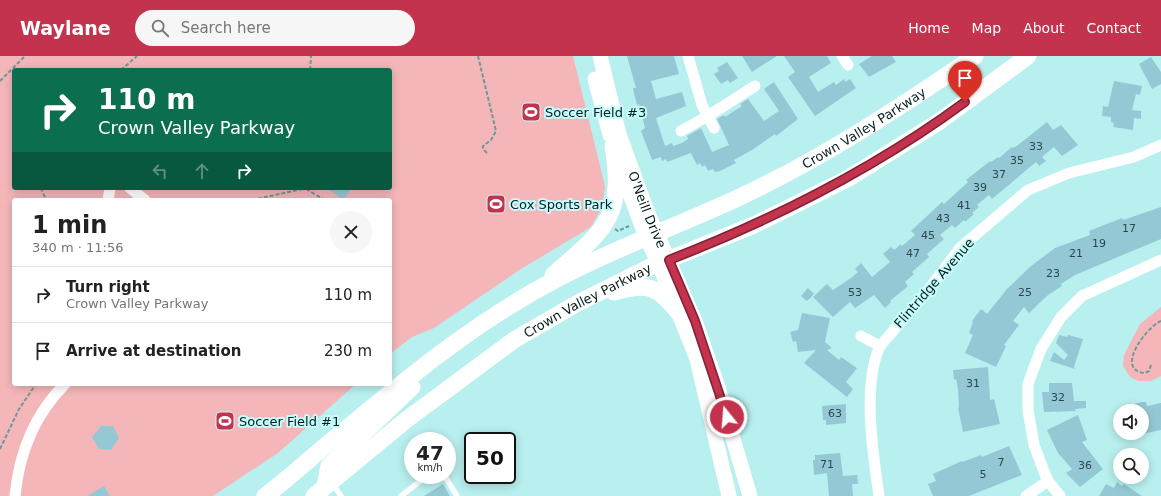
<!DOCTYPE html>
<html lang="en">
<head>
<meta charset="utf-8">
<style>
  body { margin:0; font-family:"DejaVu Sans",sans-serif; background:#f6f6f6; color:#222; height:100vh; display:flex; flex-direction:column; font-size:15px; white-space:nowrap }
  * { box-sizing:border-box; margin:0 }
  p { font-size:13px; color:#767676 }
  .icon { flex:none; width:22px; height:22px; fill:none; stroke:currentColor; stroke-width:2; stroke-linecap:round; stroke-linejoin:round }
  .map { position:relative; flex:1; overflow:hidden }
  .sheet { position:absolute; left:12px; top:142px; width:380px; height:188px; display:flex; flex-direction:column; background:#fff; border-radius:4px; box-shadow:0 2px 10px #0003 }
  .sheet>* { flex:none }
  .top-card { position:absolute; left:12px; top:12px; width:380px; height:122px; border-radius:4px; box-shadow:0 2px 10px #0003; background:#0b6e4f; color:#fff; overflow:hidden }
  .tools { position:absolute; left:1113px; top:348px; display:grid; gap:8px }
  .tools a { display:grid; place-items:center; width:36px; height:36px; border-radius:50%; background:#fff; box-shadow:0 2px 10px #0003; font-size:20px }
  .speed { position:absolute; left:404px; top:376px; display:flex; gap:8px; font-size:20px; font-weight:700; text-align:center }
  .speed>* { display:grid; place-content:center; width:52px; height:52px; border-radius:50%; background:#fff; box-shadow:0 2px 10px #0003; line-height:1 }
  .speed small { font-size:10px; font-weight:400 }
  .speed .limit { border:2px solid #111; border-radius:6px; background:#fff; color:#111 }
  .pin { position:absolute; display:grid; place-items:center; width:34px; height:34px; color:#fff; margin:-41px -17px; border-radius:50% 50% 50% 0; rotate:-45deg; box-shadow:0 0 4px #0007 }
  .pin .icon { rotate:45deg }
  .me { position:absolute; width:44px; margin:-22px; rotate:343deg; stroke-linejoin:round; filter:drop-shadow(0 0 3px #0008) }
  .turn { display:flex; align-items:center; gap:14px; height:84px; padding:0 20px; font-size:18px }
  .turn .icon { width:52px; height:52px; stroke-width:2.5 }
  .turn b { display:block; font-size:28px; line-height:34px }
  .lanes { display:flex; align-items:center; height:38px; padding:0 20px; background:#0003; justify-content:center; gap:20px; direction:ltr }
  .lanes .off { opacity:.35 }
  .round { display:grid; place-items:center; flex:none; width:42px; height:42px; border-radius:21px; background:#f6f6f6 }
  .headline { display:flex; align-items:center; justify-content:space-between; height:68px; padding:0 20px }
  h1 { font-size:24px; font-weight:600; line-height:30px }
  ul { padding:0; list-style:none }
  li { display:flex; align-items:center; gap:12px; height:56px; padding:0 20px; border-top:1px solid #e0e0e0 }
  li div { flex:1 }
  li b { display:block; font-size:15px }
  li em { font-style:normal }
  header { display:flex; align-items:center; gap:24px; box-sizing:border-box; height:56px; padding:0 20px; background:#c3334d; color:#fff }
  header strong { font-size:19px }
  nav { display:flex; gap:22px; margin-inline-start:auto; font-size:14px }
  .search { width:280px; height:36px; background:#f6f6f6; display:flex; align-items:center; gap:10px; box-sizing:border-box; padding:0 14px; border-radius:22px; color:#767676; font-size:15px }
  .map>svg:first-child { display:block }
  .green { fill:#f4b6b9; fill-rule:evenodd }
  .building { fill:#95c8d5 }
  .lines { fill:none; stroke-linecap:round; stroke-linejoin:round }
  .path { stroke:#6f9998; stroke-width:2; stroke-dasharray:4 2; stroke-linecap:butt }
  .lane { stroke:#fff; stroke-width:5.5 }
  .street { stroke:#fff; stroke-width:11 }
  .secondary { stroke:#fff; stroke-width:15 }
  .primary { stroke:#fff; stroke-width:17 }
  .route-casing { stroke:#7f2132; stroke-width:10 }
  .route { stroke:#c3334d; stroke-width:7 }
  .labels { text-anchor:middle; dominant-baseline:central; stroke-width:4; stroke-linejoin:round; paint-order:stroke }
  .number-label { font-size:11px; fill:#2b484c }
  .poi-label { font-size:13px; fill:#081e1e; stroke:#c5fdfc; text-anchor:start }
  .street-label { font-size:13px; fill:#081e1e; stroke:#c5fdfc }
</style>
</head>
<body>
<header>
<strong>Waylane</strong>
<div class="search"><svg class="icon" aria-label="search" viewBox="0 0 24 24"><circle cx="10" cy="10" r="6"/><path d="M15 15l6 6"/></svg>Search here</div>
<nav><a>Home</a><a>Map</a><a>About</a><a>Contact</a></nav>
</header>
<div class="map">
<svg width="1161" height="440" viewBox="0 0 1161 440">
  <rect width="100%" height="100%" fill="#b8f0ef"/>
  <!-- green -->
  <path class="green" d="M0 0H573L603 122 605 131 602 151 591 171 521 213 434 272 412 281 390 298V144H14V328H356L278 397 213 440H0ZM14 14H390V132H14Z
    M1161 251V320L1151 325H1138L1130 321 1123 310 1124 299 1140 268Z"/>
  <!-- building -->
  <path class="building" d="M627 0H674L679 18 651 25 656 43 682 36 686 50 656 62 665 90 672 87 673 90 682 87 688 83 687 80 701 72 712 96 729 89 717 63 724 59 725 61 742 50 740 48 748 43 764 65 779 55 764 33 774 26 798 63 776 80 775 78 752 94 734 104 736 107 720 115 715 116 713 113 708 115 705 109 702 111 700 107 697 109 691 97 667 106 666 103 662 105 661 101 652 104 641 75 645 72 639 48 637 49 634 37 633 32H636Z
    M742 0H777L752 16Z
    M784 0H827L831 7 809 21 818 36 834 26 836 29 844 23 845 26 850 23 856 32 815 60 788 21 795 16Z
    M872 0H892L896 6 869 21 859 8Z
    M1151 1 1161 16V28L1152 33 1139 8Z
    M727 6 738 22 730 27 728 24 721 28 714 18 719 15 717 12Z
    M1114 25 1142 30 1140 39 1136 38 1132 54 1141 55V63L1134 62 1133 74 1113 71 1114 67 1111 66V61L1102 60 1103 50 1108 51Z
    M1047 66 1053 74 1061 69 1078 89 1062 100 1054 91 1042 101 1046 105 1039 110 1036 106 992 143 989 139 977 149 979 151 972 157 974 158 965 166 964 164 955 172 952 169 940 179 944 183 927 198 929 201 912 216 914 218 905 226 908 230 890 245 891 246 885 252 874 239 855 252 850 246 833 261 813 241 827 228 833 234 851 222 858 216 855 213 861 207 872 221 890 206 883 198 891 191 894 194 901 188 902 190 915 179 911 175 942 146 944 148 968 126 966 124 990 105 991 106 998 101 999 102 1012 91 1013 92 1018 89Z
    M326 132H351L344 144Z
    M1161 151V183L1075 219 1061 228 1062 230 1048 239 1029 257 1024 251 1013 265 1019 269 1004 289 1006 290 996 311 965 297 973 279 969 277 973 266 972 265 981 253 987 258 1007 233 1031 210 1055 192 1090 179 1089 175 1122 162 1123 164Z
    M808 232 814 238 807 245 801 240Z
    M802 257 830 262 825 286 832 292 827 294 839 304 841 301 857 312 846 326 853 333 847 341 804 307 816 294 798 296 796 285 793 286 790 276 798 274Z
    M1059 279 1067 281 1068 279 1083 283 1074 311 1075 313 1050 305 1054 296 1064 304 1068 299 1056 287Z
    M988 311 990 344 994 343 1000 368 963 376 958 352 959 351 958 333 956 323 954 324 953 314Z
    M1049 327H1072L1074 345H1086V352L1075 353 1076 355 1044 356 1042 336H1049Z
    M1142 346H1146L1147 350 1161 347V374L1142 378V370L1148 368 1145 355H1119V352Z
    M846 348V367L826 369V364H823L822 350Z
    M1078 359 1087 384 1082 386 1103 413 1080 431 1066 417 1072 413 1058 397 1047 374Z
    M101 370H113L119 382 111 394 99 393 92 381Z
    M1009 390 1022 419 969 440H933L928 428 936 425 933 418 962 405V406L981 399 982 401Z
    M840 397 843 420 857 419 858 428H852L853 440H829L827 417 814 419 813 404H815V399Z
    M1117 426 1122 430 1124 428 1142 440H1099L1106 428 1114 432Z
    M443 428 450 440H424Z
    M104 430 110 440H87Z"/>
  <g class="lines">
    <!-- path -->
    <path class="path" d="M478 0 496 75 491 84 483 90V93L488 98
      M121 14 137 0
      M310 14 311 0
      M0 25 25 0
      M41 132 46 144
      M306 133 325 144
      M252 144 307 132
      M615 173 618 175 629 170
      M1151 309 1149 315 1145 317C1114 315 1146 271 1161 265
      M0 393 19 353 36 328"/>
    <!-- lane -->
    <path class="lane" d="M444 419 457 440
      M332 427 341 440
      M401 440 428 419"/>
    <!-- street -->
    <path class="street" d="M688 0 702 49 714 72
      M842 0 848 9
      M681 75 708 60 755 30
      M130 132 145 144
      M108 144 110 132
      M861 280 880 290
      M15 440C19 398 34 359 65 328
      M879 440C873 398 862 329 880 290L926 237 960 192 1028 134 1069 117 1134 101 1161 89
      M1026 440 1048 425
      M1060 440 1048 425 1045 418 1034 389 1028 354V328L1041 293 1061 261 1082 240 1161 204"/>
    <!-- secondary -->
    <g class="secondary">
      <path id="s1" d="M600 0 619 78 647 155 695 265 718 331 750 440"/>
      <path d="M595 23 610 79"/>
      <path d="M618 106 646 181 659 208 697 303 729 440"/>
    </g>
    <!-- primary -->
    <g class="primary">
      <path d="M553 219C604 174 625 162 613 90"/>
      <path d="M614 236C647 227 657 229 678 256"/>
      <path d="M325 430 329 410 412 331"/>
      <path id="s2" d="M265 440C287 424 308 404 330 386 395 333 459 278 533 236 599 198 671 173 740 141 823 102 899 52 975 0"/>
      <path id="s3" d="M314 440 406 364 514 284 576 248 650 211 754 169 849 122 940 65 1028 0"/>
    </g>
  </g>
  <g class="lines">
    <!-- route casing -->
    <g class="route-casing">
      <path id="route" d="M727 361 695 265 669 204C775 163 874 113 965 46"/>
    </g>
    <!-- route -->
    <use href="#route" class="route"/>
  </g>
  <!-- icons -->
  <defs>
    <g id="stadium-square" transform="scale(1)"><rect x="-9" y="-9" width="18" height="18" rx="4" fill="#c3334d" stroke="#c5fdfc"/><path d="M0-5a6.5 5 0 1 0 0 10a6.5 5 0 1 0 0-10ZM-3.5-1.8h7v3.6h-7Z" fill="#fff"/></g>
  </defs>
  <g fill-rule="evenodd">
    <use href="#stadium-square" x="531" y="56"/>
    <use href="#stadium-square" x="496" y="148"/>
    <use href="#stadium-square" x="225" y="365"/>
  </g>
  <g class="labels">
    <!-- number labels -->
    <g class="number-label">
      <text x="1036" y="90">33</text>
      <text x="1017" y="104">35</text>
      <text x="999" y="118">37</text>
      <text x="980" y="131">39</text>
      <text x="964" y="149">41</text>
      <text x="943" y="162">43</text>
      <text x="1129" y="172">17</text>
      <text x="928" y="179">45</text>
      <text x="1099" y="187">19</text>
      <text x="913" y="197">47</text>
      <text x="1076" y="197">21</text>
      <text x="1053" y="217">23</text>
      <text x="855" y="236">53</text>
      <text x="1025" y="236">25</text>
      <text x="973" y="327">31</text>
      <text x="1058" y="341">32</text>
      <text x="835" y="357">63</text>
      <text x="1001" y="406">7</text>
      <text x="827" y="408">71</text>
      <text x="1085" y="409">36</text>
      <text x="983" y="418">5</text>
    </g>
    <!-- poi labels -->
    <g class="poi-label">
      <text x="545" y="56">Soccer Field #3</text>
      <text x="510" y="148">Cox Sports Park</text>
      <text x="239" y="365">Soccer Field #1</text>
    </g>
    <!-- street labels -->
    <g class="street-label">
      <text stroke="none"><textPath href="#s2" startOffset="707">Crown Valley Parkway</textPath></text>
      <text stroke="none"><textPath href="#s1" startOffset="161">O'Neill Drive</textPath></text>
      <text transform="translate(934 227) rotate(-49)">Flintridge Avenue</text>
      <text stroke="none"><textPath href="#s3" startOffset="337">Crown Valley Parkway</textPath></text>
    </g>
  </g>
</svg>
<div class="tools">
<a><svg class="icon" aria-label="sound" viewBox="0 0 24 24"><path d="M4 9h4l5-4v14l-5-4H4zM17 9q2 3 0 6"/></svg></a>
<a><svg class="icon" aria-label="search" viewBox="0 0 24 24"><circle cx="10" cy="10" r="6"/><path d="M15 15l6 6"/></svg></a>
</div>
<div class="speed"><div>47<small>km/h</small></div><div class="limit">50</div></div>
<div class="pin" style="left:965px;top:46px;background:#d93025"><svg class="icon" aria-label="arrive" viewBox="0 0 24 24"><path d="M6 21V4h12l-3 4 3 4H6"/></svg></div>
<svg class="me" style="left:727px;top:361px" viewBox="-20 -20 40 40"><circle r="17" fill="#c3334d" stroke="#fff" stroke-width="3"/><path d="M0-11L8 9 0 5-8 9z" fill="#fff"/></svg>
<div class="top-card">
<div class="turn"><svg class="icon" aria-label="right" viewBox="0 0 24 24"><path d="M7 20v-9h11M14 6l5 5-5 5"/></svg><div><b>110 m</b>Crown Valley Parkway</div></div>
<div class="lanes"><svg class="icon off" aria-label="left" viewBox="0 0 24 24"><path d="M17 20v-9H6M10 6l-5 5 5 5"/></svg><svg class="icon off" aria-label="ahead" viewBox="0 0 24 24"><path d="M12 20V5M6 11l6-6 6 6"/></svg><svg class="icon" aria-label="right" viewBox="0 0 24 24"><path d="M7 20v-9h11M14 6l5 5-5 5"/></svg></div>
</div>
<section class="sheet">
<div class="headline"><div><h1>1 min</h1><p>340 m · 11:56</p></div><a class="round"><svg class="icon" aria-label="close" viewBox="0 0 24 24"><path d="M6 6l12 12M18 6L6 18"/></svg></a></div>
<ul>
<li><svg class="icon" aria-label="right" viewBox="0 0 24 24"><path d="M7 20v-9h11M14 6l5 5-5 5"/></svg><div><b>Turn right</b><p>Crown Valley Parkway</p></div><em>110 m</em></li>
<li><svg class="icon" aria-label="arrive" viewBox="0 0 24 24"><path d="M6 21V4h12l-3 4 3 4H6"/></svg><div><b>Arrive at destination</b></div><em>230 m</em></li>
</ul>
</section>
</div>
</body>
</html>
